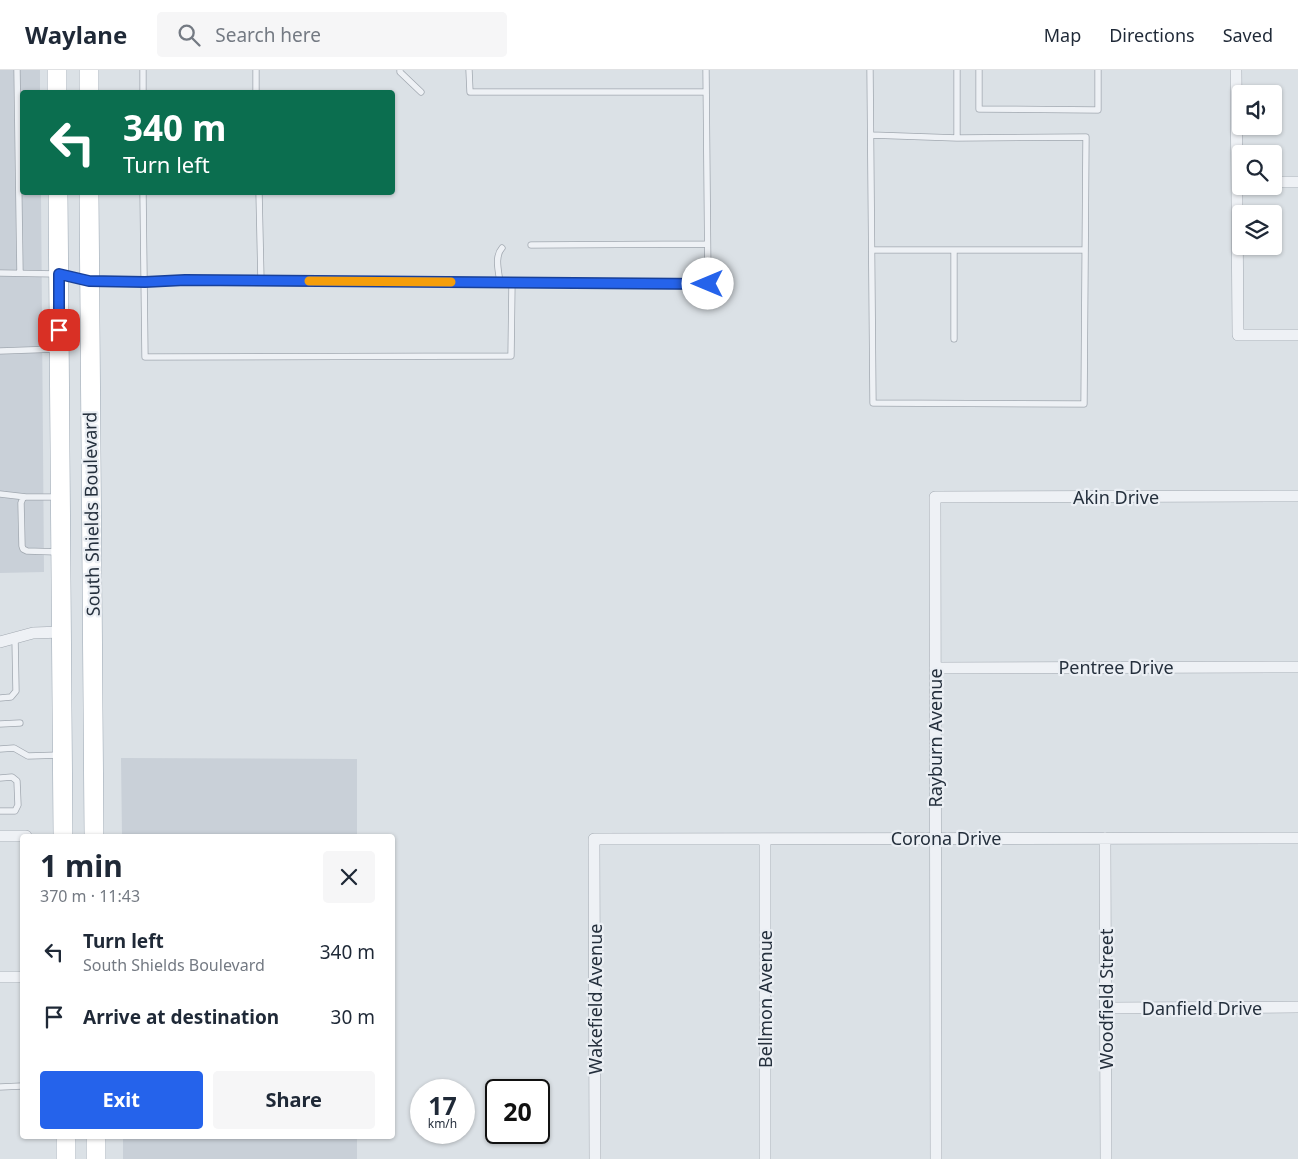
<!DOCTYPE html>
<html lang="en">
<head>
<meta charset="utf-8">
<style>
  body { margin:0; font-family:"Noto Sans",sans-serif; background:#f6f6f7; color:#1f2937; height:100vh; display:flex; flex-direction:column; font-size:19px; white-space:nowrap }
  * { box-sizing:border-box; margin:0 }
  p { font-size:16px; color:#747a83 }
  .icon { flex:none; width:28px; height:28px; fill:none; stroke:currentColor; stroke-width:2; stroke-linecap:round; stroke-linejoin:round }
  .map { position:relative; flex:1; overflow:hidden }
  .side { position:absolute; left:20px; top:764px; width:375px; height:305px; display:flex; flex-direction:column; background:#fff; border-radius:5px; box-shadow:0 1px 4px #0004 }
  .side>* { flex:none }
  .top-card { position:absolute; left:20px; top:20px; width:375px; height:105px; border-radius:5px; box-shadow:0 1px 4px #0004; background:#0b6e4f; color:#fff; overflow:hidden }
  .fabs { position:absolute; left:1232px; top:15px; display:grid; gap:10px }
  .fabs a { display:grid; place-items:center; width:50px; height:50px; border-radius:5px; background:#fff; box-shadow:0 1px 4px #0004; font-size:25px }
  .speed { position:absolute; left:410px; top:1009px; display:flex; gap:10px; font-size:25px; font-weight:700; text-align:center }
  .speed>* { display:grid; place-content:center; width:65px; height:65px; border-radius:50%; background:#fff; box-shadow:0 1px 4px #0004; line-height:1 }
  .speed small { font-size:12px; font-weight:400 }
  .speed .limit { border:2px solid #111; border-radius:8px; background:#fff; color:#111 }
  .pin { position:absolute; display:grid; place-items:center; width:42px; height:42px; color:#fff; margin:-21px; border-radius:10px; box-shadow:0 2px 8px #0006 }
  .me { position:absolute; width:55px; margin:-28px; rotate:270deg; stroke-linejoin:round; filter:drop-shadow(0 0 4px #0008) }
  .turn { display:flex; align-items:center; gap:18px; height:105px; padding:0 20px; font-size:22px }
  .turn .icon { width:65px; height:65px; stroke-width:2.5 }
  .turn b { display:block; font-size:35px; line-height:42px }
  .round { display:grid; place-items:center; flex:none; width:52px; height:52px; border-radius:5px; background:#f6f6f7 }
  .summary { display:flex; align-items:center; justify-content:space-between; height:85px; padding:0 20px }
  h1 { font-size:30px; font-weight:700; line-height:38px }
  .button { display:flex; gap:10px; margin-top:auto; padding:10px 20px }
  .button a { flex:1; height:58px; border-radius:5px; background:#2563eb; color:#fff; font-size:20px; font-weight:700; line-height:58px; text-align:center }
  .button a+a { background:#f6f6f7; color:#1f2937 }
  ul { padding:0; list-style:none }
  li { display:flex; align-items:center; gap:15px; height:65px; padding:0 20px }
  li div { flex:1 }
  li b { display:block; font-size:19px }
  li em { font-style:normal }
  header { display:flex; align-items:center; gap:30px; box-sizing:border-box; height:70px; padding:0 25px; background:#fff; border-bottom:1px solid #e0e1e3 }
  header strong { font-size:24px }
  nav { display:flex; gap:28px; margin-inline-start:auto; font-size:18px }
  .search { width:350px; height:45px; background:#f6f6f7; display:flex; align-items:center; gap:12px; box-sizing:border-box; padding:0 18px; border-radius:5px; color:#747a83; font-size:19px }
  .map>svg:first-child { display:block }
  .built { fill:#c9d0d8 }
  .lines { fill:none; stroke-linecap:round; stroke-linejoin:round }
  .lane-casing { stroke:#a1a8b0; stroke-width:7 }
  .street-casing { stroke:#a1a8b0; stroke-width:12 }
  .primary-casing { stroke:#9aa6b2; stroke-width:20 }
  .lane { stroke:#eef1f5; stroke-width:5.5 }
  .street { stroke:#eef1f5; stroke-width:11 }
  .primary { stroke:#fff; stroke-width:19 }
  .route-casing { stroke:#184099; stroke-width:12 }
  .route { stroke:#2563eb; stroke-width:9 }
  .slow { stroke:#f59e0b; stroke-width:9 }
  .labels { text-anchor:middle; dominant-baseline:central; stroke-width:4.5; stroke-linejoin:round; paint-order:stroke }
  .street-label { font-size:18px; fill:#25303d; stroke:#ebeff4 }
</style>
</head>
<body>
<header>
<strong>Waylane</strong>
<div class="search"><svg class="icon" aria-label="search" viewBox="0 0 24 24"><circle cx="10" cy="10" r="6"/><path d="M15 15l6 6"/></svg>Search here</div>
<nav><a>Map</a><a>Directions</a><a>Saved</a></nav>
</header>
<div class="map">
<svg width="1298" height="1089" viewBox="0 0 1298 1089">
  <rect width="100%" height="100%" fill="#dbe1e6"/>
  <!-- built -->
  <path class="built" d="M0 0H40V22H22V122L41 123 44 502 0 503Z
    M121 688 357 689V766H122Z
    M123 1066H357V1089H123Z"/>
  <g class="lines">
    <!-- lane casing -->
    <g class="lane-casing">
      <path id="lane" d="M17 0 20 203
        M143 0V22
        M256 0V22
        M400 0V2L421 22
        M469 0 470 22H706
        M870 0 873 333 1084 334 1086 67 957 68V0
        M979 0V39L1098 40V0
        M871 65 957 68
        M143 122 145 287 511 286 512 213
        M259 122 261 211
        M531 175 707 174
        M872 180H1085
        M954 180V269
        M0 203 57 204
        M91 211 145 212 185 211 708 214 706 0
        M500 213C499 202 494 187 502 178
        M0 281 57 279
        M0 424 26 427
        M58 482 27 481 23 479 22 476 21 433 23 428 26 427H59
        M0 628 11 627 16 621 15 568
        M0 654 20 653
        M0 679 14 678 28 686 61 685
        M0 708 12 707 17 711 18 735 15 741H0
        M0 1017 22 1016"/>
    </g>
    <!-- street casing -->
    <g class="street-casing">
      <path id="street" d="M1236 0 1238 265H1298
        M1274 112H1298
        M0 572 33 563 62 562
        M935 598 1298 597
        M0 766H26
        M1105 768 1106 1089
        M765 769V1089
        M0 907H22
        M1106 938 1298 937
        M595 1089 594 769 1298 768
        M936 1089 935 427 1298 426"/>
    </g>
    <!-- primary casing -->
    <g class="primary-casing">
      <path id="primary" d="M57 0V22
        M89 0V22
        M58 122 63 766
        M89 122 94 766
        M66 1066V1089
        M96 1066V1089"/>
    </g>
    <!-- lane -->
    <use href="#lane" class="lane"/>
    <!-- street -->
    <use href="#street" class="street"/>
    <!-- primary -->
    <use href="#primary" class="primary"/>
  </g>
  <g class="lines">
    <!-- route casing -->
    <g class="route-casing">
      <path id="route" d="M59 260V204L89 211 145 212 185 210 708 214"/>
    </g>
    <!-- route -->
    <use href="#route" class="route"/>
    <!-- slow -->
    <path class="slow" d="M309 211 451 212"/>
  </g>
  <g class="labels">
    <!-- street labels -->
    <g class="street-label">
      <text x="1116" y="427">Akin Drive</text>
      <text transform="translate(91 444) rotate(-91)">South Shields Boulevard</text>
      <text x="1116" y="597">Pentree Drive</text>
      <text transform="translate(935 668) rotate(-90)">Rayburn Avenue</text>
      <text x="946" y="768">Corona Drive</text>
      <text transform="translate(595 929) rotate(-90)">Wakefield Avenue</text>
      <text transform="translate(765 929) rotate(-90)">Bellmon Avenue</text>
      <text transform="translate(1106 929) rotate(-90)">Woodfield Street</text>
      <text x="1202" y="938">Danfield Drive</text>
    </g>
  </g>
</svg>
<div class="fabs">
<a><svg class="icon" aria-label="sound" viewBox="0 0 24 24"><path d="M4 9h4l5-4v14l-5-4H4zM17 9q2 3 0 6"/></svg></a>
<a><svg class="icon" aria-label="search" viewBox="0 0 24 24"><circle cx="10" cy="10" r="6"/><path d="M15 15l6 6"/></svg></a>
<a><svg class="icon" aria-label="layers" viewBox="0 0 24 24"><path d="M12 4l9 5-9 5-9-5zM3 14l9 5 9-5"/></svg></a>
</div>
<div class="speed"><div>17<small>km/h</small></div><div class="limit">20</div></div>
<div class="pin" style="left:59px;top:260px;background:#d93025"><svg class="icon" aria-label="arrive" viewBox="0 0 24 24"><path d="M6 21V4h12l-3 4 3 4H6"/></svg></div>
<svg class="me" style="left:708px;top:214px" viewBox="-20 -20 40 40"><circle r="19" fill="#fff"/><path d="M0-13L10 11 0 6-10 11z" fill="#2563eb"/></svg>
<div class="top-card">
<div class="turn"><svg class="icon" aria-label="left" viewBox="0 0 24 24"><path d="M17 20v-9H6M10 6l-5 5 5 5"/></svg><div><b>340 m</b>Turn left</div></div>
</div>
<section class="side">
<div class="summary"><div><h1>1 min</h1><p>370 m · 11:43</p></div><a class="round"><svg class="icon" aria-label="close" viewBox="0 0 24 24"><path d="M6 6l12 12M18 6L6 18"/></svg></a></div>
<ul>
<li><svg class="icon" aria-label="left" viewBox="0 0 24 24"><path d="M17 20v-9H6M10 6l-5 5 5 5"/></svg><div><b>Turn left</b><p>South Shields Boulevard</p></div><em>340 m</em></li>
<li><svg class="icon" aria-label="arrive" viewBox="0 0 24 24"><path d="M6 21V4h12l-3 4 3 4H6"/></svg><div><b>Arrive at destination</b></div><em>30 m</em></li>
</ul>
<div class="button"><a>Exit</a><a>Share</a></div>
</section>
</div>
</body>
</html>
